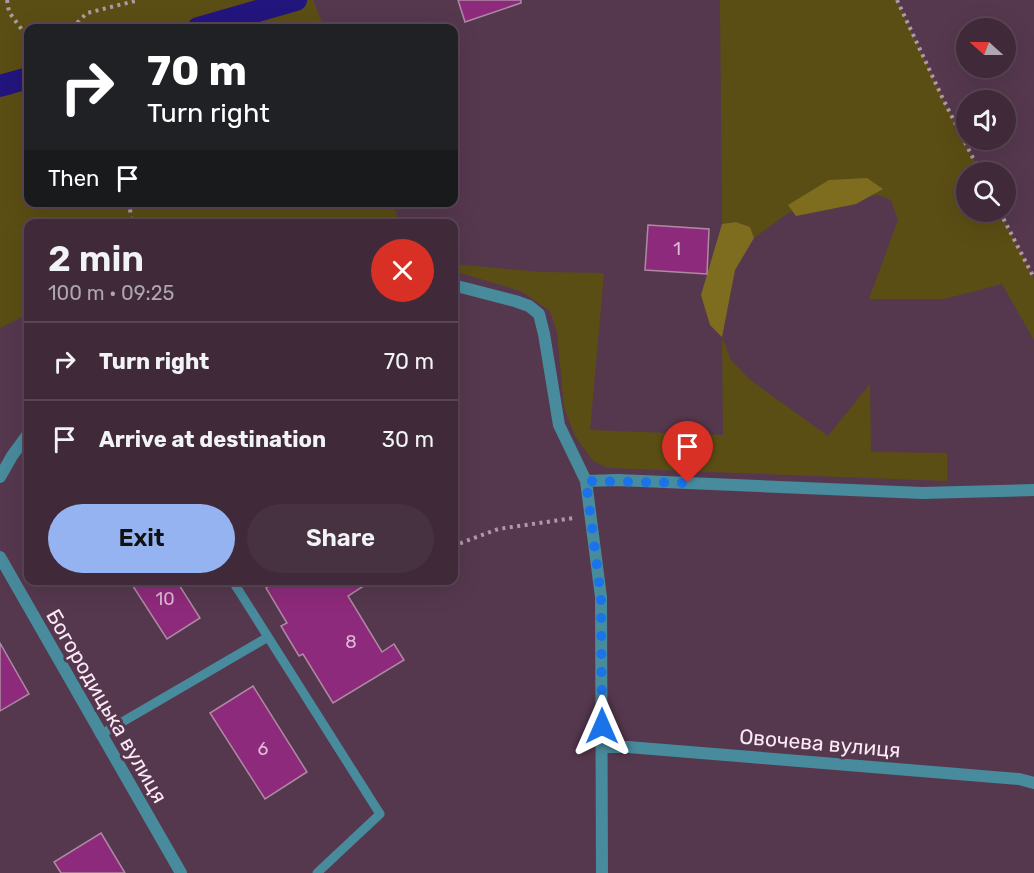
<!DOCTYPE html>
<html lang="en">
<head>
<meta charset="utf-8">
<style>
  body { margin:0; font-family:Rubik,sans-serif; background:#473242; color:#f1f3f6; height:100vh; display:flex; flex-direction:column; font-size:22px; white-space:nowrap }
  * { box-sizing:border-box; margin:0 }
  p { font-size:20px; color:#aea7af }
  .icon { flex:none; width:33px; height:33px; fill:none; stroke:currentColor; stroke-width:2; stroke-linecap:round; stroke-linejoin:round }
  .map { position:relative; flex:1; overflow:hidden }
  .panel { position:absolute; left:24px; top:219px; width:434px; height:366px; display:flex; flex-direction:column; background:#402a3a; border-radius:12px; box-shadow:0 6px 24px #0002,0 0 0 2px #594654 }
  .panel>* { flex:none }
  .top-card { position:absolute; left:24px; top:24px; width:434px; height:183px; border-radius:12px; box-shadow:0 6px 24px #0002,0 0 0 2px #594654; background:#202124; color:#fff; overflow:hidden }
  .needle { width:39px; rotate:291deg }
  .fabs { position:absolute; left:956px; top:18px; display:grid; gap:12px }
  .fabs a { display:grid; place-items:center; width:60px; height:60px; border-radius:50%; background:#402a3a; box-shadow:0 6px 24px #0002,0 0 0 2px #594654; font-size:30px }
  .pin { position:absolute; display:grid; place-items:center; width:51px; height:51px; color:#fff; margin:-62px -26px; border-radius:50% 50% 50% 0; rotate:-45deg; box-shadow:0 0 6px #0007 }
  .pin .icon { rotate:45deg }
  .me { position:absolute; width:66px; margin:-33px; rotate:0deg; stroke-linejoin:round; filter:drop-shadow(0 0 4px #0008) }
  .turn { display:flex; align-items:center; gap:21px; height:126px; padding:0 24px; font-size:27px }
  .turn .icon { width:78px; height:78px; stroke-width:2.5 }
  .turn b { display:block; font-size:42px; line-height:51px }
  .then { display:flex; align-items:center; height:57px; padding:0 24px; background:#0003; gap:12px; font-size:22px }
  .round { display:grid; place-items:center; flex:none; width:63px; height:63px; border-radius:32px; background:#473242 }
  .summary { display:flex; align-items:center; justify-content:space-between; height:102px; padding:0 24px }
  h1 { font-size:36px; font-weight:600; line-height:45px }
  .cta { display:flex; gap:12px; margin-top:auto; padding:12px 24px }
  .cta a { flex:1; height:69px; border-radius:36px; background:#95b2f1; color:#111; font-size:24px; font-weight:600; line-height:69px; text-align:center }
  .cta a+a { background:#473242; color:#f1f3f6 }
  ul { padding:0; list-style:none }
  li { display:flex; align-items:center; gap:18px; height:78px; padding:0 24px; border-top:2px solid #594654 }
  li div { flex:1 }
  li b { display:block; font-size:22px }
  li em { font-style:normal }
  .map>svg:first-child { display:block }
  .green { fill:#5b4e14 }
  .forest { fill:#7e6d1e }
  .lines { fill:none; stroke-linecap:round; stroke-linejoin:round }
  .canal { stroke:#23157e; stroke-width:22 }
  .building { fill:#8e2a7b; stroke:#ad8aa3; stroke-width:1.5 }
  .path { stroke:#b098a9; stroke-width:4; stroke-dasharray:3 4.5; stroke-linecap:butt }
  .lane { stroke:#488b9d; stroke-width:9 }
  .street { stroke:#488b9d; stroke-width:12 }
  .route { stroke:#1a73e8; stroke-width:10; stroke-dasharray:0 18 }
  .labels { text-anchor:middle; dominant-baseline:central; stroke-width:6; stroke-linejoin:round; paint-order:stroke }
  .number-label { font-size:18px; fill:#e0b9d7 }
  .street-label { font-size:21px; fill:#fce9f6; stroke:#56384e }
</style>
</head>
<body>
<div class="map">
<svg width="1034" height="873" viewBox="0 0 1034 873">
  <rect width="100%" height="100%" fill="#56384e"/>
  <!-- green -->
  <path class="green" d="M0 0H313L324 28H28V202L392 203 400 223 28 224V314L0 328Z
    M720 0H897L943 99 980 172H966V212H1000L1034 278V340L1002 284 944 299H869L898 220 891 200 878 195 839 196 788 213 754 238 750 227 736 222 722 224Z
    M453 264 541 272 604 273 590 430 723 435 722 337 731 360 749 379 828 436 870 384 871 452 947 453V481L608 468 593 461 575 436 564 407 557 332 550 311 521 291 453 271Z"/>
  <!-- forest -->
  <path class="forest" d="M867 178 883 189 856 204 796 216 788 205 829 180Z
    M736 222 750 227 754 238 735 270 722 337 710 325 701 295 722 224Z"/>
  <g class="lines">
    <!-- canal -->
    <path class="canal" d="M198 28 296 0
      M0 86 28 78"/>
  </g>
  <!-- building -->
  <path class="building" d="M458 0H521V3L465 22Z
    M648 225 709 229 707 274 645 270Z
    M129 580H176L200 618 167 639Z
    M278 580H373L348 596 382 652 394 644 404 660 333 703 303 654 299 656 281 626 287 623 266 588Z
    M0 643 29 694 0 711Z
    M253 686 307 772 265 799 210 713Z
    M101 833 125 873H61L54 862Z"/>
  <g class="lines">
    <!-- path -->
    <path class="path" d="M7 0 9 12 28 38
      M897 0 943 99 980 172
      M72 28 87 13 139 0
      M129 202 132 224
      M1000 212 1034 278
      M453 546 498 529 574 518"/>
    <!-- lane -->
    <path class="lane" d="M232 580 380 814 317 873
      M100 735 268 637"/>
    <!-- street -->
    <path class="street" d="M453 285 515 301 529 306 539 314 544 334 559 425 586 481 601 597 602 873
      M0 477 12 456 28 434
      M586 481 618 480 922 493 1034 490
      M0 557 181 873
      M602 747H628L1019 779 1034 783"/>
  </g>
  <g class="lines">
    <!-- route -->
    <path class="route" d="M602 726 601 597 586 481 688 483"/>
  </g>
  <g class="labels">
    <!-- number labels -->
    <g class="number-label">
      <text x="677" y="249">1</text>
      <text x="165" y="599">10</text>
      <text x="351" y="642">8</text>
      <text x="263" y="749">6</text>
    </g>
    <!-- street labels -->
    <g class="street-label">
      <text transform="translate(107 706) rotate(60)">Богородицька вулиця</text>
      <text transform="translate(820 743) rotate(5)">Овочева вулиця</text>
    </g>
  </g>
</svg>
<div class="fabs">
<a><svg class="needle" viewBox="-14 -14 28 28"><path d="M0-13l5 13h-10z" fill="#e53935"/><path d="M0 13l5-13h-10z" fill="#aea7af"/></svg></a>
<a><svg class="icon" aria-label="sound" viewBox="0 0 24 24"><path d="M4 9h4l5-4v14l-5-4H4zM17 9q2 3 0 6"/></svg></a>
<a><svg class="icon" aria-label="search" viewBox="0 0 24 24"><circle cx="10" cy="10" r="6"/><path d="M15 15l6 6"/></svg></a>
</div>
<div class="pin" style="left:688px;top:483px;background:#d93025"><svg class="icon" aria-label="arrive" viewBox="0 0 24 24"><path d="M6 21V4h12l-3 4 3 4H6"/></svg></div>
<svg class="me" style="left:602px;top:726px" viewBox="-20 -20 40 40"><path d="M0-17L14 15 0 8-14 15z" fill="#1a73e8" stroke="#fff" stroke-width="4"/></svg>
<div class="top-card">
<div class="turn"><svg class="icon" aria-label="right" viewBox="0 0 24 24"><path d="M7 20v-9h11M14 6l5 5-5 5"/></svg><div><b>70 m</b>Turn right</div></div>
<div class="then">Then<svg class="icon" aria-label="arrive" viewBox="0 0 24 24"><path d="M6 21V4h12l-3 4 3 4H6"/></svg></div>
</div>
<section class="panel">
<div class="summary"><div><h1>2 min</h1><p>100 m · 09:25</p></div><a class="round" style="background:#d93025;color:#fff"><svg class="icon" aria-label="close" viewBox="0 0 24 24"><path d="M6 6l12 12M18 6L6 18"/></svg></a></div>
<ul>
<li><svg class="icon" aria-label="right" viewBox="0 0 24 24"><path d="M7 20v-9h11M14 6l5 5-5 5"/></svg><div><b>Turn right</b></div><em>70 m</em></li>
<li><svg class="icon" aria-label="arrive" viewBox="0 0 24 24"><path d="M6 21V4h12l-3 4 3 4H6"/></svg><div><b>Arrive at destination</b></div><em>30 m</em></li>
</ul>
<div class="cta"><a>Exit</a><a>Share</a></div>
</section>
</div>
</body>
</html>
